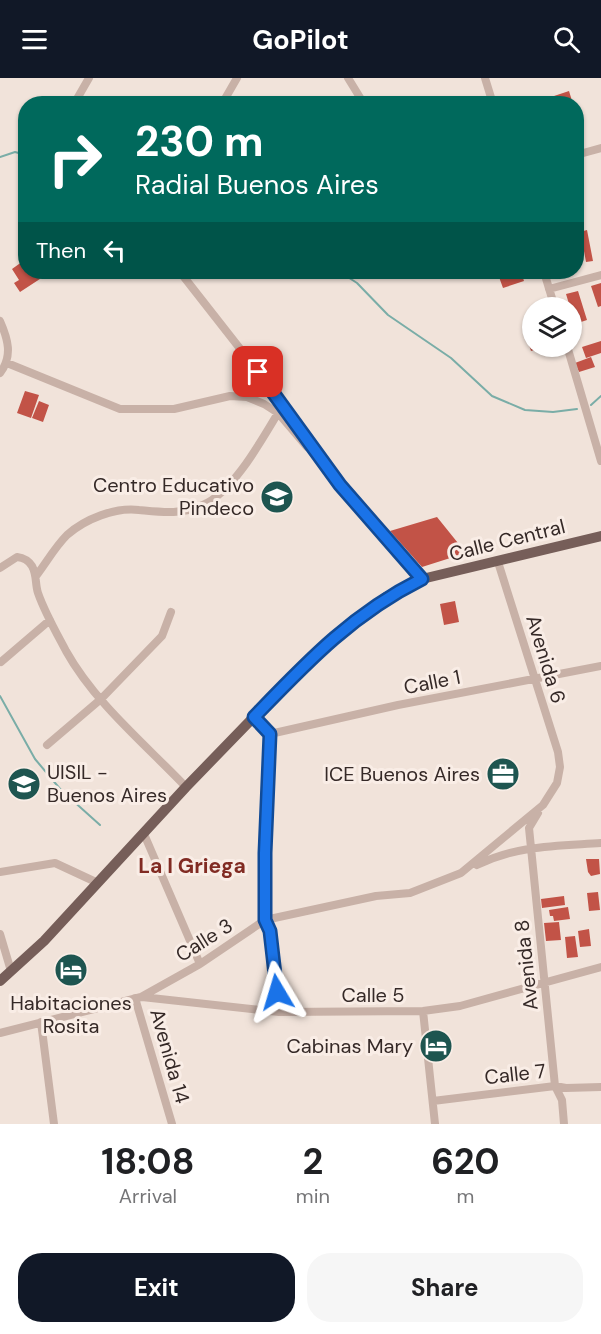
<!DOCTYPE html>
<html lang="en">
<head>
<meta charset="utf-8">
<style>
  body { margin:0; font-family:"DM Sans",sans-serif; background:#f6f6f6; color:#202124; height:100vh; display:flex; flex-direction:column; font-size:22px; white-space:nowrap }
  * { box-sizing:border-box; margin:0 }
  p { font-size:20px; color:#757577 }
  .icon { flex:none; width:33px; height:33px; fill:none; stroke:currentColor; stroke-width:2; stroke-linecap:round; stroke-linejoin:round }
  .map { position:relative; height:1046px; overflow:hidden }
  .panel { display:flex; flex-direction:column; background:#fff; flex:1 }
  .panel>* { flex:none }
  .banner { position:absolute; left:18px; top:18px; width:566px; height:183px; border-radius:24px; box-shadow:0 2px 4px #0004; background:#00695c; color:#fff; overflow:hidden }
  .controls { position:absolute; left:522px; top:219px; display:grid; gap:12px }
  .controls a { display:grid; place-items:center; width:60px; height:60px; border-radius:50%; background:#fff; box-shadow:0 2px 4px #0004; font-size:30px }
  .pin { position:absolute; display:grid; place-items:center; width:51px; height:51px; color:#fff; margin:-26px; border-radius:12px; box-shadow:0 3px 9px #0006 }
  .me { position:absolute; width:66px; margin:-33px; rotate:353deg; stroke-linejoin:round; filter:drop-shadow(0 0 4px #0008) }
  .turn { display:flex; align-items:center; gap:21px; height:126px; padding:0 18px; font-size:27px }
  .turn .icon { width:78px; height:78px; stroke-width:2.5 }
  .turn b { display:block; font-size:42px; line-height:51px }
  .then { display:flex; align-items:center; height:57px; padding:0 18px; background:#0003; gap:12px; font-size:22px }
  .eta { display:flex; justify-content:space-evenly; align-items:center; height:102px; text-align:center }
  .eta b { font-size:36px; font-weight:700; line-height:42px }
  .primary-button { display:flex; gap:12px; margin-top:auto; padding:12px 18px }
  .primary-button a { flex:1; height:69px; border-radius:24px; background:#111827; color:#fff; font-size:24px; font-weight:700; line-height:69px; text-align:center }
  .primary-button a+a { background:#f6f6f6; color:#202124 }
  header { display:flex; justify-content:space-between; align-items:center; height:78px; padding:0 18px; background:#111827; color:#fff; font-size:27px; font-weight:700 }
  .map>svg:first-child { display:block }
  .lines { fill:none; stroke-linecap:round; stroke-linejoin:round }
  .stream { stroke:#7aada7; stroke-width:2 }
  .building { fill:#c25347 }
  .minor { stroke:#c8b1a7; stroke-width:8 }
  .major { stroke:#765e59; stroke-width:10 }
  .route-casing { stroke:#114b97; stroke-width:15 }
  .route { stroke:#1a73e8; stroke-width:10 }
  .labels { text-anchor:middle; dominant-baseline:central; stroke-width:6; stroke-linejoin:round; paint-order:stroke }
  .poi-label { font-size:20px; fill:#352927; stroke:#f9ede6; text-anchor:end }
  .street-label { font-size:20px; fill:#352927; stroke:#f9ede6 }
  .neighbourhood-label { font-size:21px; font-weight:bold; fill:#812b23; stroke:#f9ede6 }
</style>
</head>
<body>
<header><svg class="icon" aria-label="menu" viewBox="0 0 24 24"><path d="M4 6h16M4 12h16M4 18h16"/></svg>GoPilot<svg class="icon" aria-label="search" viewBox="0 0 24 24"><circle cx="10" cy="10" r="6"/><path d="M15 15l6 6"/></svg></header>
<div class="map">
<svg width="601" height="1046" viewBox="0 0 601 1046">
  <rect width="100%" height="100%" fill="#f1e3da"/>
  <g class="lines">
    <!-- stream -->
    <path class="stream" d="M0 79 15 74 26 77
      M340 194 357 205 388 237 451 280 492 318 525 332 553 334 577 331
      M591 327 601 318
      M0 618 35 681 61 712 100 747"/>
  </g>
  <!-- building -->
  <path class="building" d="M569 13 573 26H536V24Z
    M587 152 593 183 586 184 582 162 577 163 576 155Z
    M26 181V194H39L43 199 20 214 14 205 19 202 12 191Z
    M514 194H521L524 203 503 210 499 199Z
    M601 205V228L598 229 591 208Z
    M578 213 587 242 575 246 566 216Z
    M532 251V268L543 269 531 273 525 254Z
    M601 263V275L586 280 582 269Z
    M591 279 595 289 579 294 575 285Z
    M25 313 39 317 31 340 17 335Z
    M39 323 49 327 43 344 32 340Z
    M437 439 466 475 422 489 390 453Z
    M455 523 459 544 444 547 440 526Z
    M514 685 519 697 493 707 488 694Z
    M586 781H599L600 796 591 798 588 794Z
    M598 814 600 832 589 833 587 815Z
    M564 818 565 827 542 830 541 821Z
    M568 829 570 841 554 843 553 838H550L549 832Z
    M559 844 561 862 546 863 544 845Z
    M589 851 591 868 580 869 578 853Z
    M575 858 578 879 567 880 565 859Z"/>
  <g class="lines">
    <!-- minor -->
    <path class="minor" d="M348 0 364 26
      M485 0 493 26
      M74 26 89 0
      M222 26 237 0
      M576 77 601 70
      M180 194 285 328 340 407 422 501
      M544 194 555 230
      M549 211 601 197
      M0 243C8 261 13 278 0 295
      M567 268 601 383
      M7 285 120 331H174L230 318 247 319 264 326 278 335 307 369
      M0 490 17 479C24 480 28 482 32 488 37 497 35 506 38 515 45 535 56 554 66 573 95 625 145 666 186 709
      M36 498C46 485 55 469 67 457 85 441 115 429 139 432 161 434 181 437 203 427 233 414 261 363 278 335
      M1 584 50 542
      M254 639 270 656 265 775V842L270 853 279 934
      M270 656 398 627 601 588
      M47 667 101 621 162 558 171 534
      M538 735 529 750 555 1008 562 1022 564 1046
      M144 756 200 886
      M477 787C518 767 557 768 601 765
      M0 794 55 785 98 805
      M0 856 11 893
      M142 919 279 934 423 933 460 928 601 889
      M135 920 172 1046
      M423 933 435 1046
      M41 944 54 1046
      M0 955 141 919 200 886 265 842 376 818 410 815 461 795 543 727 557 705 560 689 558 674 498 484
      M433 1023 555 1008 566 1010 601 1009"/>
    <!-- major -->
    <path class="major" d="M0 903 44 863 186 709 311 580 386 519 422 501 601 458"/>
  </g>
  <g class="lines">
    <!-- route casing -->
    <g class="route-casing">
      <path id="route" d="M258 294 340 407 422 501C352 536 307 584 254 639L270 656 265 775V842L270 853 277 914"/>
    </g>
    <!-- route -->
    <use href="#route" class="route"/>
  </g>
  <!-- icons -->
  <defs>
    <g id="school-disc" transform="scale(1.725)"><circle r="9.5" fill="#1e5550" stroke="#f9ede6"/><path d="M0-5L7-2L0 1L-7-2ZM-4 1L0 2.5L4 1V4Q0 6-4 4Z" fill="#fff"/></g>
    <g id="office-disc" transform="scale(1.725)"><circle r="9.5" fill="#1e5550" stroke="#f9ede6"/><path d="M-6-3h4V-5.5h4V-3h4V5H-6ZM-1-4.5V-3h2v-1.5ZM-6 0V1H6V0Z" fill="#fff"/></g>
    <g id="university-disc" transform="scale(1.725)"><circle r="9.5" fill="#1e5550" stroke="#f9ede6"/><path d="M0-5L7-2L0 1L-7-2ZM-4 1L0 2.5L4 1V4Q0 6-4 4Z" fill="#fff"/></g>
    <g id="hotel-disc" transform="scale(1.725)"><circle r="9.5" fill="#1e5550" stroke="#f9ede6"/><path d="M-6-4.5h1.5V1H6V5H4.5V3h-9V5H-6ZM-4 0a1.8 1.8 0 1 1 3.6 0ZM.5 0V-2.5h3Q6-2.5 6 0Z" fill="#fff"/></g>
  </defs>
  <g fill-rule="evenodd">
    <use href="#school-disc" x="277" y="419"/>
    <use href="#office-disc" x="503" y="696"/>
    <use href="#university-disc" x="24" y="706"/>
    <use href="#hotel-disc" x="71" y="892"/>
    <use href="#hotel-disc" x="436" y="968"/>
  </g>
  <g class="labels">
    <!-- poi labels -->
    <g class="poi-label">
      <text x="254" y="407">Centro Educativo<tspan x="254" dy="23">Pindeco</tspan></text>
      <text x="47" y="694" text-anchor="start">UISIL -<tspan x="47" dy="23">Buenos Aires</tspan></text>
      <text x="480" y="696">ICE Buenos Aires</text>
      <text x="71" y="925" text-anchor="middle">Habitaciones<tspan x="71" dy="23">Rosita</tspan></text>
      <text x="413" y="968">Cabinas Mary</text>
    </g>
    <!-- street labels -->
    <g class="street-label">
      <text transform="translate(507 462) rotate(-14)">Calle Central</text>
      <text transform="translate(546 581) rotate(73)">Avenida 6</text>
      <text transform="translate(432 604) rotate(-11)">Calle 1</text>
      <text transform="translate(204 862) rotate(-32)">Calle 3</text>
      <text transform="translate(526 887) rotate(-96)">Avenida 8</text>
      <text x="373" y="917">Calle 5</text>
      <text transform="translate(170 978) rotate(74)">Avenida 14</text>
      <text transform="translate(515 996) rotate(-6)">Calle 7</text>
    </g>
    <!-- neighbourhood labels -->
    <g class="neighbourhood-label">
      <text x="192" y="788">La I Griega</text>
    </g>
  </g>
</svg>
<div class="controls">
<a><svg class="icon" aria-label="layers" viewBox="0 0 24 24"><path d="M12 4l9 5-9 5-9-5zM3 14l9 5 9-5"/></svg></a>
</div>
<div class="pin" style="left:258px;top:294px;background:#d93025"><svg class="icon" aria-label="arrive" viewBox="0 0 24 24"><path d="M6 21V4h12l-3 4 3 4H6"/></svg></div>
<svg class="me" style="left:277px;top:914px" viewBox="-20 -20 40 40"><path d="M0-17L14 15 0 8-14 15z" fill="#1a73e8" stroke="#fff" stroke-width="4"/></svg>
<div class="banner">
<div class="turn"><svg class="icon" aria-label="right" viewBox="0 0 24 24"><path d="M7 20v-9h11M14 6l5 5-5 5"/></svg><div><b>230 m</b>Radial Buenos Aires</div></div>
<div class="then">Then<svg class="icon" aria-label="left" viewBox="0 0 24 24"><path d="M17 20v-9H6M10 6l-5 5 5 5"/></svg></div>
</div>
</div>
<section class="panel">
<div class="eta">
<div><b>18:08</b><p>Arrival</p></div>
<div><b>2</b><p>min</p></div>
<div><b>620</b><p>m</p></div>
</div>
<div class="primary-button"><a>Exit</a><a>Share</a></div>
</section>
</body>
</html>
